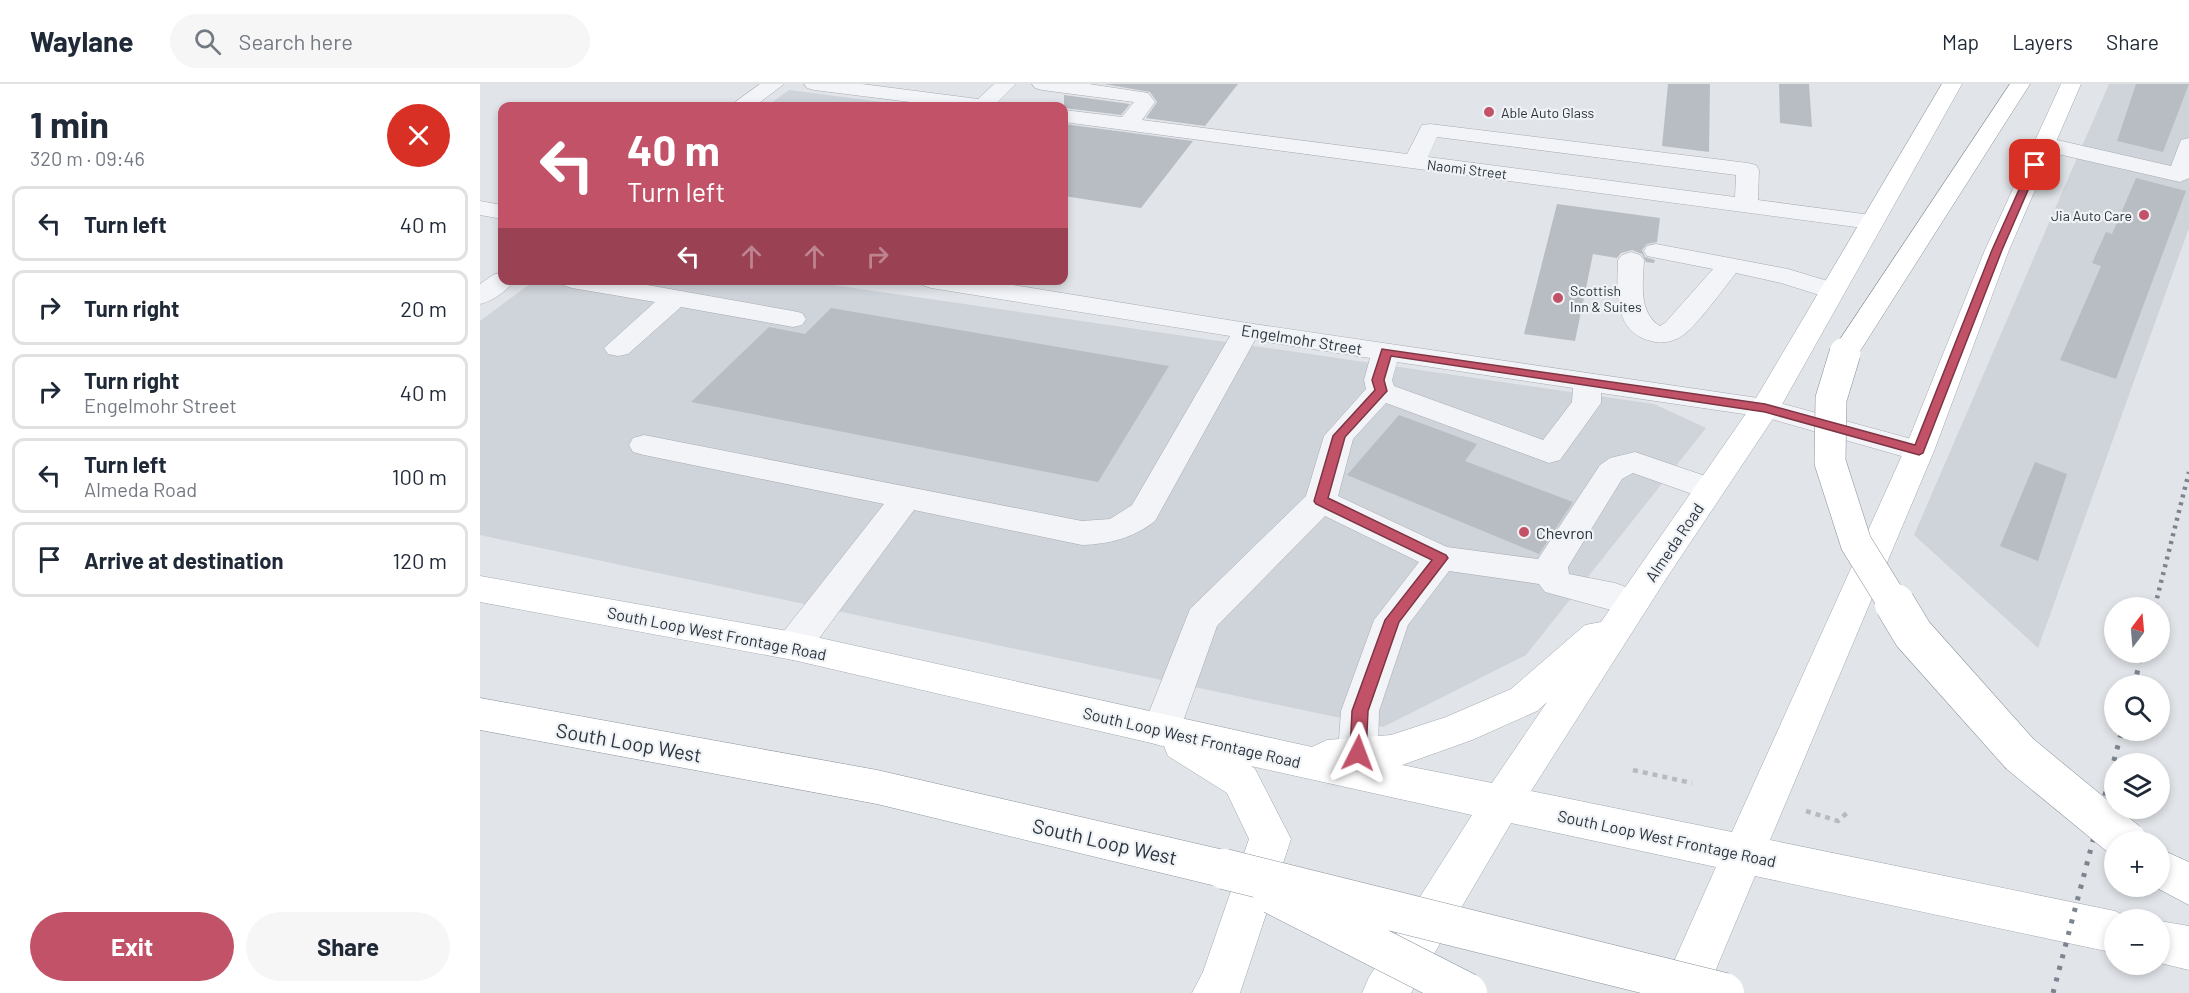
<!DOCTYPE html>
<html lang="en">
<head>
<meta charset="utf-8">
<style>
  body { margin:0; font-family:Barlow,sans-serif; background:#f6f6f7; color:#1f2937; height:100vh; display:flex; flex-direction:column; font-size:22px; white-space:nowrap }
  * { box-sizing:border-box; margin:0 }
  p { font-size:20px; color:#747a83 }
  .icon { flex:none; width:33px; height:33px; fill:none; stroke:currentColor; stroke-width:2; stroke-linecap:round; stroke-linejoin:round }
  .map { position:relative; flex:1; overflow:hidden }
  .details { display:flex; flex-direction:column; background:#fff; width:480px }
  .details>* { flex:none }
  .hud { position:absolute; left:18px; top:18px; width:570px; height:183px; border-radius:12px; box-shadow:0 3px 9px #0003; background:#c15268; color:#fff; overflow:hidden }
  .needle { width:39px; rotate:16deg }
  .buttons { position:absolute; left:1624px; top:513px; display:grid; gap:12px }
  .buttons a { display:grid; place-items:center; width:66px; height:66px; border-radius:50%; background:#fff; box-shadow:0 3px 9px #0003; font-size:30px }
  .pin { position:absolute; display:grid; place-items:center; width:51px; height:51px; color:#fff; margin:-26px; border-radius:12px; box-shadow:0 3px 9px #0006 }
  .me { position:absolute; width:66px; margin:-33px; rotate:3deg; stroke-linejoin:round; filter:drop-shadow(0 0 4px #0008) }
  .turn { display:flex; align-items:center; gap:21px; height:126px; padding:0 30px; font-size:27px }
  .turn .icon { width:78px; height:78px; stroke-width:2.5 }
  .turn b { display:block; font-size:42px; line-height:51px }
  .lanes { display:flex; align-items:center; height:57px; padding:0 30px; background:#0003; justify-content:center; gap:30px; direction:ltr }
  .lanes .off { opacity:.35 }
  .round { display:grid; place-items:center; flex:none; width:63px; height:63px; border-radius:32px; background:#f6f6f7 }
  .head { display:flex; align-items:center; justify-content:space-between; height:102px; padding:0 30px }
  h1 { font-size:36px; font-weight:700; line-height:45px }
  .button { display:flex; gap:12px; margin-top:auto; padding:12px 30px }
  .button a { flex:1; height:69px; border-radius:36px; background:#c15268; color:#fff; font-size:24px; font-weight:700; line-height:69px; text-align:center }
  .button a+a { background:#f6f6f7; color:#1f2937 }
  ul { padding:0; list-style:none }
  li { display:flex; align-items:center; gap:18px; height:75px; margin:0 12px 9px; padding:0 18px; border:3px solid #e0e1e3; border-radius:12px }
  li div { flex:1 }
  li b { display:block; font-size:22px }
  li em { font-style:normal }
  header { display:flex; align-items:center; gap:36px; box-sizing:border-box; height:84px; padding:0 30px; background:#fff; border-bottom:2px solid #e0e1e3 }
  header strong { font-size:28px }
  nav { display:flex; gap:33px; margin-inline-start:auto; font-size:21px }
  .search { width:420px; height:54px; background:#f6f6f7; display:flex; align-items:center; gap:15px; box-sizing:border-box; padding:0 21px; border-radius:33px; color:#747a83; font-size:22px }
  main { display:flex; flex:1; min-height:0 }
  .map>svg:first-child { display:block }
  .built { fill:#cfd3da }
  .building { fill:#b8bdc4 }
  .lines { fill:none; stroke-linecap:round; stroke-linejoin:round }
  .minor-casing { stroke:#a7abb2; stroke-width:1 }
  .major-casing { stroke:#a1a9b2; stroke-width:1 }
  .highway-casing { stroke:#89929d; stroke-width:1 }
  .path { stroke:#b7bac0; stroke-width:4.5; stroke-dasharray:5 5; stroke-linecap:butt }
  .minor { fill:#f3f4f7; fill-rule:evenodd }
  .major { fill:#fff; fill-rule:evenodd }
  .highway { fill:#fff; fill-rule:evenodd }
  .rail-far1 { stroke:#7c8490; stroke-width:4.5; stroke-dasharray:3 5; stroke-linecap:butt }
  .rail { stroke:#7c8490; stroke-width:5; stroke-dasharray:4 8; stroke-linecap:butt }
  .highway-bridge-far1-casing { stroke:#89929d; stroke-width:32; stroke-linecap:butt }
  .highway-bridge-casing { stroke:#89929d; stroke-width:41; stroke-linecap:butt }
  .highway-bridge-far1 { stroke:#fff; stroke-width:31 }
  .highway-bridge { stroke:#fff; stroke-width:40 }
  .route { fill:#c15268; stroke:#7d3544; stroke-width:1.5 }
  .poi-dot { fill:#c15268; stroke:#f0f3f6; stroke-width:2 }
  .labels { text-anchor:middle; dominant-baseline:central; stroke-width:4.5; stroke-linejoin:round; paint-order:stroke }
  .far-poi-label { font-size:14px; fill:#2b333e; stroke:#f0f3f6; text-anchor:start }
  .far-street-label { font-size:14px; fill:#2b333e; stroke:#f0f3f6 }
  .street-label { font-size:16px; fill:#2b333e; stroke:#f0f3f6 }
  .poi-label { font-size:16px; fill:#2b333e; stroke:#f0f3f6; text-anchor:start }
  .near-street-label { font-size:20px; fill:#2b333e; stroke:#f0f3f6 }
</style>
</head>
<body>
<header>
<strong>Waylane</strong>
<div class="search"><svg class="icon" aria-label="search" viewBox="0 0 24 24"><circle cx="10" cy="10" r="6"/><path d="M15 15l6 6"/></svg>Search here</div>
<nav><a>Map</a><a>Layers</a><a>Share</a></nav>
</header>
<main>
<section class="details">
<div class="head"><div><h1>1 min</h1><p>320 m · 09:46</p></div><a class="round" style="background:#d93025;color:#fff"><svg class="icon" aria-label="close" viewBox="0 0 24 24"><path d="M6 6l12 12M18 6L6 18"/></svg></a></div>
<ul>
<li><svg class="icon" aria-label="left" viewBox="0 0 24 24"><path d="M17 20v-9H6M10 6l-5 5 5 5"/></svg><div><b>Turn left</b></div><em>40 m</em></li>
<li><svg class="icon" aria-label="right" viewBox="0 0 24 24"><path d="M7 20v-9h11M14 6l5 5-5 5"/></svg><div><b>Turn right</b></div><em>20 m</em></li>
<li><svg class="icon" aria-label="right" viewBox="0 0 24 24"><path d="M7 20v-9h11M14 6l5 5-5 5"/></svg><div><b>Turn right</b><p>Engelmohr Street</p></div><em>40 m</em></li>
<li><svg class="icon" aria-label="left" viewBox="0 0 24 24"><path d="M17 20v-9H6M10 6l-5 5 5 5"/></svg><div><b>Turn left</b><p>Almeda Road</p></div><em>100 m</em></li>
<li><svg class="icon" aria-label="arrive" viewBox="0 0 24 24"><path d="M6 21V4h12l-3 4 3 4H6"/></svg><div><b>Arrive at destination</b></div><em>120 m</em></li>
</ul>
<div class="button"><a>Exit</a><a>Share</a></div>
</section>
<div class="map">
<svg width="1709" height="909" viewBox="0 0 1709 909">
  <rect width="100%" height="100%" fill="#e1e4e8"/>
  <!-- built -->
  <path class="built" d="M1629 0H1709V144L1558 564 1434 451Z
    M309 6 433 22H287Z
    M54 197H325L1174 320 1226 344 1046 571 903 643 0 451V237Z"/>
  <!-- building -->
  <path class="building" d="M624 0H758L725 42 666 34 677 18 670 8Z
    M1188 0H1230L1229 68 1182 62Z
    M1299 0H1329L1332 43 1300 39Z
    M1656 0H1709L1683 68 1637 57Z
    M584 11 650 20 641 31 584 24Z
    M584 40 713 57 661 124 584 112Z
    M1656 94 1706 107 1636 295 1580 276 1621 182 1612 179 1626 148 1632 150Z
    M1077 120 1180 134 1177 158 1167 160 1162 166 1165 173 1175 176 1174 179 1166 178 1162 170 1152 166 1141 169 1137 174 1113 170 1095 257 1044 250Z
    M351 224 689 282 618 398 211 318 289 243 325 250Z
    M919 331 997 360 985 377 1093 418 1059 470 867 391Z
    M1555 378 1587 390 1558 477 1520 462Z"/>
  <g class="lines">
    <!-- minor casing -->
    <g class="minor-casing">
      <path id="minor" d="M280 0H304L275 22H252L255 18Z
        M324 0H382L498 15 514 0H536L516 20 517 22H462L334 6 327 4Z
        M552 0H609L668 9 675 18 662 36 927 70 942 41 950 40 1268 79 1276 81 1279 86 1278 116 1391 131 1400 133 1403 138 1400 143 1391 145 584 38V26L642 33 654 18 562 6 555 4ZM957 53 1256 91 1255 113 948 73Z
        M1564 53 1691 82 1701 56 1709 54V94L1700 98 1556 65 1553 60 1556 55Z
        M0 117 22 121V135L0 131Z
        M1176 160 1308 185 1361 201 1365 207 1361 213 1352 215 1301 199 1256 189C1244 204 1216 243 1202 252 1193 258 1181 260 1171 257 1133 248 1137 207 1138 176L1142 171 1151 168 1160 171 1164 176C1163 200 1158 228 1180 242L1185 239 1233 185 1167 172 1164 167 1167 162Z
        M22 188V196H35C27 207 13 217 0 220V200L13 191Z
        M79 196H139L313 227 322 229 326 235 322 241 313 243 201 223 148 270 138 272 128 270 124 264 175 218 92 204 83 201Z
        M438 196H502L767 239 1285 315 1450 360 1454 367 1450 374 1439 377 1284 333 1121 309V319L1080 376 1069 379 906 319 873 355 858 412 967 463 1058 475 1120 381 1130 374 1155 368 1240 397 1245 405 1240 413 1229 416 1153 389 1142 395 1088 483 1089 490 1135 499 1165 510 1170 519 1165 528 1153 532 1065 508 1059 500 969 487 928 541 899 627 898 669 892 681 878 686 864 681 858 669 861 627 894 536 939 478 845 432 737 542 700 646 695 657 681 662 667 657 662 646 710 525 826 412 844 352 886 305 884 296 890 274 775 256 675 437C653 454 630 460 602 461L434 426 326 572 313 576 300 572 295 562 300 552 404 420 164 371 153 368 149 361 153 354 164 351 602 437 630 435 652 421 750 252 451 204 442 201ZM917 278 1093 304 1092 318 1063 356 914 302 912 296Z"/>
    </g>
    <!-- major casing -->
    <g class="major-casing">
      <path id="major" d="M1462 0H1482L1300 324 1186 495 1051 707 1252 748 1424 367 1505 166 1581 0H1601L1529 166 1454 367 1290 756 1635 827 1652 836H1635V869L1275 792 1226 909H1180L1236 783 1031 739 931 909H882L889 893 992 731 771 682 775 685 811 755 760 909H712L723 888 769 755 747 709 688 672 684 662 313 576 0 518V492L313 548 832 663 847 656 911 651 966 633 1031 605 1105 541 1121 538 1272 321ZM1067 618 1012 699 922 681 992 656 1057 627Z
        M1680 837 1709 842V886L1680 879Z"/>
    </g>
    <!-- highway casing -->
    <g class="highway-casing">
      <path id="highway" d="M1530 0H1550L1375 275 1365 277 1355 275 1351 269Z
        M0 614 397 686 744 766 759 771 765 785 759 799 744 804 397 720 0 646Z
        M1680 765 1709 778V821L1673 802H1680Z"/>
    </g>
    <!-- path -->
    <path class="path" d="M1153 686 1212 699
      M1326 727 1358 737 1369 727"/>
    <!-- minor -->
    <use href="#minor" class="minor"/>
    <!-- major -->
    <use href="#major" class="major"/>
    <!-- highway -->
    <use href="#highway" class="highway"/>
    <!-- rail-far1 -->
    <path class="rail-far1" d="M1675 522 1709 388"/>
    <!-- rail -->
    <path class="rail" d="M1674 524 1675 520
      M1654 602 1662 568
      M1573 909 1642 646"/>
    <!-- highway-bridge-far1 casing -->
    <g class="highway-bridge-far1-casing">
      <path id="highway-bridge-far1" d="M1365 269 1351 315 1350 378 1376 459 1415 522"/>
    </g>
    <!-- highway-bridge casing -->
    <g class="highway-bridge-casing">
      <path id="highway-bridge" d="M1415 520 1433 550 1540 670 1647 758
        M744 785 1244 909
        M793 810 987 909"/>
    </g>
    <!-- highway-bridge-far1 -->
    <use href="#highway-bridge-far1" class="highway-bridge-far1"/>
    <!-- highway-bridge -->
    <use href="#highway-bridge" class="highway-bridge"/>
  </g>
  <!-- route -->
  <path class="route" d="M1555 78 1559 81 1522 166 1443 369 1439 371 1285 328 911 272 904 296 907 307 865 353 848 414 966 471 968 474 919 538 888 627 886 669 884 674 878 676 872 674 870 669 872 627 905 536 952 476 836 420 834 417 853 352 895 306 892 296 902 265 1285 320 1435 361 1512 166 1550 81Z"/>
  <!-- markers -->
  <g class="poi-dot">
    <circle cx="1009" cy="28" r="6"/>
    <circle cx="1664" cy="131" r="6"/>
    <circle cx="1078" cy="214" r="6"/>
    <circle cx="1044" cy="448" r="6"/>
  </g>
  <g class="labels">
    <!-- far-poi labels -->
    <g class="far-poi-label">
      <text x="1021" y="28">Able Auto Glass</text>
      <text x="1652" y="131" text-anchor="end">Jia Auto Care</text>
      <text x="1090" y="206">Scottish<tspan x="1090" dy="16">Inn &amp; Suites</tspan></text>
    </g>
    <!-- far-street labels -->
    <g class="far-street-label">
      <text transform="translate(987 85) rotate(7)">Naomi Street</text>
    </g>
    <!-- street labels -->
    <g class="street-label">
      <text transform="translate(822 255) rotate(9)">Engelmohr Street</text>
      <text transform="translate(1194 458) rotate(-56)">Almeda Road</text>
      <text transform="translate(237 549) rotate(11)">South Loop West Frontage Road</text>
      <text transform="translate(712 653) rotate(13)">South Loop West Frontage Road</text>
      <text transform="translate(1187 754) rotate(12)">South Loop West Frontage Road</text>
    </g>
    <!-- poi labels -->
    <g class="poi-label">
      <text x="1056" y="448">Chevron</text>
    </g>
    <!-- near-street labels -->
    <g class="near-street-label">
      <text transform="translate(149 658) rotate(10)">South Loop West</text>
      <text transform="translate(625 757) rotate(13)">South Loop West</text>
    </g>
  </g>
</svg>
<div class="buttons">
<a><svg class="needle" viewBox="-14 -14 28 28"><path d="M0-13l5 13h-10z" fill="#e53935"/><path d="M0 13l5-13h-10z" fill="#747a83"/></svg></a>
<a><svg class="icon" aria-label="search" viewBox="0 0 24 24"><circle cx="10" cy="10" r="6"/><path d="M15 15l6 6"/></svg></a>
<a><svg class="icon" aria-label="layers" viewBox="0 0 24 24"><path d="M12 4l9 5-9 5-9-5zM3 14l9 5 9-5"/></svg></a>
<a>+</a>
<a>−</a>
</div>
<div class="pin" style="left:1555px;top:81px;background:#d93025"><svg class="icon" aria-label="arrive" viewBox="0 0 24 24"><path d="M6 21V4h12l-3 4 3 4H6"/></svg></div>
<svg class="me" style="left:878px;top:669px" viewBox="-20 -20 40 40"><path d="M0-17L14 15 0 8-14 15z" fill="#c15268" stroke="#fff" stroke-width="4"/></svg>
<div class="hud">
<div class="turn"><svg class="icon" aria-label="left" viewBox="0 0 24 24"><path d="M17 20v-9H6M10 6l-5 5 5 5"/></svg><div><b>40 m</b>Turn left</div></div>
<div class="lanes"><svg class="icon" aria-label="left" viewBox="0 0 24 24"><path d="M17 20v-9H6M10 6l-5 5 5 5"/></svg><svg class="icon off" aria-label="ahead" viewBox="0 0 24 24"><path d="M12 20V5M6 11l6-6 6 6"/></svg><svg class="icon off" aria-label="ahead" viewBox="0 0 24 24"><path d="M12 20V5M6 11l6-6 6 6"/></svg><svg class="icon off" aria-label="right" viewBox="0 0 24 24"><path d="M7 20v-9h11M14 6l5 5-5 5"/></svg></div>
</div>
</div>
</main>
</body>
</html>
